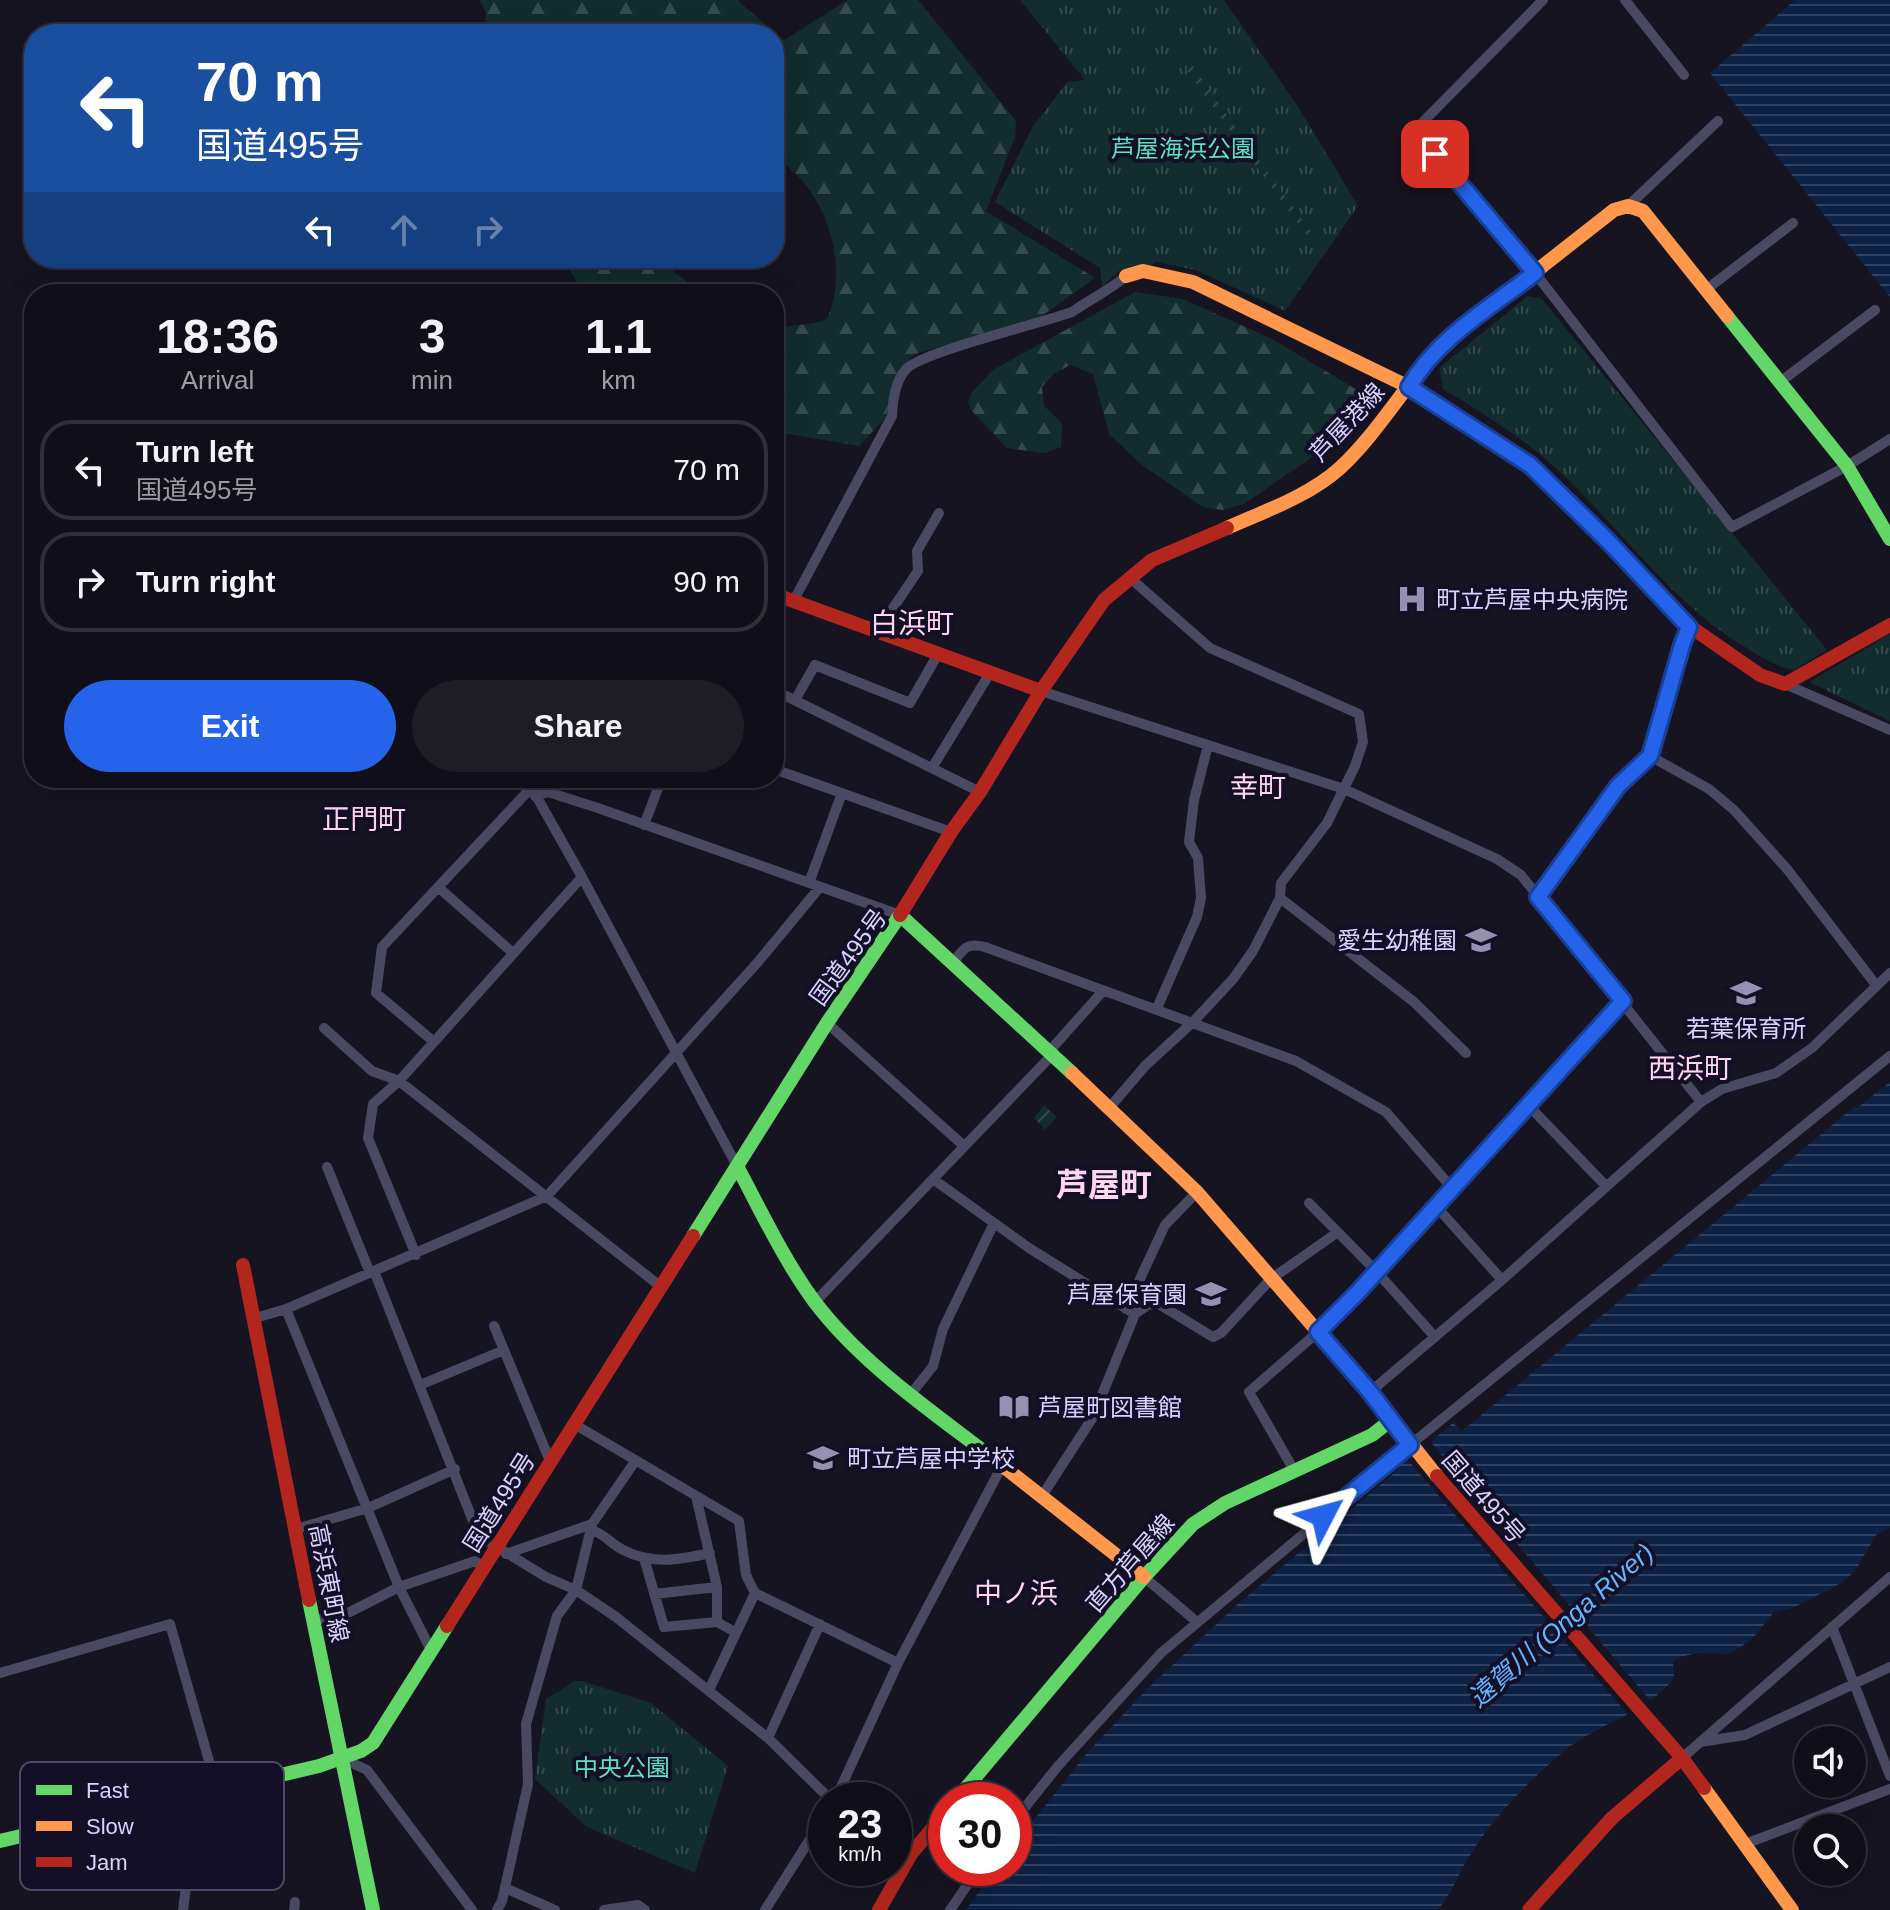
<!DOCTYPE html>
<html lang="en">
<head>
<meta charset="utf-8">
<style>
  body { margin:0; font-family:Arial,"Noto Sans JP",sans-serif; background:#1e1d26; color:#f1f3f6; height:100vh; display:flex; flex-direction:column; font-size:30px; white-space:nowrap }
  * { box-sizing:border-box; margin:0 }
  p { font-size:26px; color:#9c9ca2 }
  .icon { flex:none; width:44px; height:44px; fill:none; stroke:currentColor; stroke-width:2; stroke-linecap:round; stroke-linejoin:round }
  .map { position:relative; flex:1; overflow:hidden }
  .panel { position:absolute; left:24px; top:284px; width:760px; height:504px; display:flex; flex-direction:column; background:#100f19; border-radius:32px; box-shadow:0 8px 32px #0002,0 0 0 2px #302f38 }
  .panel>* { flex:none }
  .hud { position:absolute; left:24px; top:24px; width:760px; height:244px; border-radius:32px; box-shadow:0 8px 32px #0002,0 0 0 2px #302f38; background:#1a4fa0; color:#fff; overflow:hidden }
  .fabs { position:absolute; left:1794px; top:1726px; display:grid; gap:16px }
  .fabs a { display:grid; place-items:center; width:72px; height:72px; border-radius:50%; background:#100f19; box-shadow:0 8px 32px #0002,0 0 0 2px #302f38; font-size:40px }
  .speed { position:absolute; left:808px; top:1782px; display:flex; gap:16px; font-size:40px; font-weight:700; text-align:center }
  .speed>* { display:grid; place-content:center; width:104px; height:104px; border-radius:50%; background:#100f19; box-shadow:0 8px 32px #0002,0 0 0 2px #302f38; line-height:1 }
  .speed small { font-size:20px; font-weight:400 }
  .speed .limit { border:12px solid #d22; background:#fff; color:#111 }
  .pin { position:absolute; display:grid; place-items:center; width:68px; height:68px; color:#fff; margin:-34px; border-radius:16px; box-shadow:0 4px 12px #0006 }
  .me { position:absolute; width:88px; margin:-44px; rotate:51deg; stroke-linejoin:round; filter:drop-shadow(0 0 6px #0008) }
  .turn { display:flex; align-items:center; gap:28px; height:168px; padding:0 40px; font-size:36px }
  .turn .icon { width:104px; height:104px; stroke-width:2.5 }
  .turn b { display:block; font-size:56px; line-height:68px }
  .lanes { display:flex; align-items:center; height:76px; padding:0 40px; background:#0003; justify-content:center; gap:40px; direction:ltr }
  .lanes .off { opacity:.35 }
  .eta { display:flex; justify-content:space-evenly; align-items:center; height:136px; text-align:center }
  .eta b { font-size:48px; font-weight:800; line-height:56px }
  .button { display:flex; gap:16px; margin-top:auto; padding:16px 40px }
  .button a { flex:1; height:92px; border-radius:48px; background:#2563eb; color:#fff; font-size:32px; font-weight:800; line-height:92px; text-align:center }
  .button a+a { background:#1e1d26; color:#f1f3f6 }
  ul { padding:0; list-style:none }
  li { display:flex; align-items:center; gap:24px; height:100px; margin:0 16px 12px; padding:0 24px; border:4px solid #302f38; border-radius:32px }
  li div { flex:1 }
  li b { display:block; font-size:30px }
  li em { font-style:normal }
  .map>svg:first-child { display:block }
  .grass { fill:url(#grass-tufts) }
  .forest { fill:url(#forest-firs) }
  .garden { fill:url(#garden-furrows) }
  .water { fill:url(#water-rules) }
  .pier { fill:#161421 }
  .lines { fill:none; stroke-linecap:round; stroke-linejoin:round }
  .street { stroke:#4a4962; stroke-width:10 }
  .fast { stroke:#63d668; stroke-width:14 }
  .slow { stroke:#ff974d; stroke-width:14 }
  .jam { stroke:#b3261e; stroke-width:14 }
  .route-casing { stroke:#184099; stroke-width:20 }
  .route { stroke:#2563eb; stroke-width:14 }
  .labels { text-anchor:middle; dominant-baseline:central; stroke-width:8; stroke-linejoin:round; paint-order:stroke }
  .park-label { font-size:24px; fill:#5fe0c0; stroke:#130f26 }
  .street-label { font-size:24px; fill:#d9d4ff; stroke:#130f26 }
  .poi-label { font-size:24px; fill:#d9d4ff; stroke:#130f26; text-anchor:start }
  .water-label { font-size:26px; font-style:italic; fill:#62b6ff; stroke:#130f26 }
  .quarter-label { font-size:28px; fill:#ffd6f0; stroke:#130f26 }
  .district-label { font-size:32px; font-weight:bold; fill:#ffd6f0; stroke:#130f26 }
  .key { fill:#130f26; stroke:#4e4a67; stroke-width:2 }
  .key-label { font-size:22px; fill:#d9d4ff }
</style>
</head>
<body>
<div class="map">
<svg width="1890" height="1910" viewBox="0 0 1890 1910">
  <defs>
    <pattern id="grass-tufts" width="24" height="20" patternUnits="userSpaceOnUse" patternTransform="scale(2)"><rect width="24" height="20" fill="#132c2d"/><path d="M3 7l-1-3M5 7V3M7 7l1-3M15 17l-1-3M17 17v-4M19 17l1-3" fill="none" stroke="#354a4c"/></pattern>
    <pattern id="forest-firs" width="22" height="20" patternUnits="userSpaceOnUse" patternTransform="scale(2)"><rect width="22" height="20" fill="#132c2d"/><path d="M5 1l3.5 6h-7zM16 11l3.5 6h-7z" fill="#354a4c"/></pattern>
    <pattern id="garden-furrows" width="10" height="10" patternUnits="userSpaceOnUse" patternTransform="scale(2)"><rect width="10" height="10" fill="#132c2d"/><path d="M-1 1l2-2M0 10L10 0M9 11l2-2" fill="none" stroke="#354a4c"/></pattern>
    <pattern id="water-rules" width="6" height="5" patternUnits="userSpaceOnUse" patternTransform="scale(2)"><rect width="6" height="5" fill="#0d2144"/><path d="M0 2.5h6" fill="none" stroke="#304060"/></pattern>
  </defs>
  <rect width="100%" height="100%" fill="#161421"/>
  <!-- grass -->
  <path class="grass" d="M1020 0H1224L1297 105 1358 206 1285 311 1196 270 1156 262 1150 266 1119 271 1102 287 1100 268 995 202 1032 128 1067 82 1085 80Z
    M1528 296 1542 299 1827 650 1794 670C1775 666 1761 657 1745 647 1667 600 1616 521 1549 462 1517 434 1479 411 1443 389L1439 368Z
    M1890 634V721L1809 682Z
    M575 1681H582L651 1703 728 1766 695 1873 587 1827 535 1779 546 1699Z"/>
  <!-- forest -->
  <path class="forest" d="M480 0H737L784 40 848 0H918L1016 121 1015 137 986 211 1095 278 1036 320 915 354 901 367 885 418 859 446 778 432 774 430V328L815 323 827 319C851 264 826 187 774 157V34H485L486 13Z
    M563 258H664L674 272 704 294H584Z
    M1135 292 1183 299 1274 340 1362 393 1365 405 1337 440 1244 504 1222 510 1203 507 1142 465 1109 434 1093 374 1070 365 1054 374 1042 387 1044 406 1062 423 1061 447 1044 453 1007 448 971 410 968 402 972 392 993 370Z"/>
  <!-- garden -->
  <path class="garden" d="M1192 65 1247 144 1242 147 1186 69Z
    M1251 149 1314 236 1310 240 1246 152Z
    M1044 1105 1057 1117 1045 1130 1034 1118Z"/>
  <!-- water -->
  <path class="water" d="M1795 0H1890V297L1710 73Z
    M1890 1082V1528L1876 1535 1855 1571 1843 1582 1795 1607 1774 1612 1753 1638 1739 1648 1727 1654 1696 1653 1677 1658 1673 1663 1674 1678C1646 1715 1597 1723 1563 1752 1529 1781 1496 1814 1472 1852 1459 1871 1453 1892 1438 1910H966L996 1868H1014V1845L1087 1753 1148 1688 1239 1603 1398 1470 1397 1451 1423 1448 1453 1423 1462 1431 1854 1107 1857 1108Z"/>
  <!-- pier -->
  <path class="pier" d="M1417 1436 1423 1443 1428 1439 1653 1704 1631 1718 1400 1451Z"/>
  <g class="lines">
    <!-- street -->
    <path class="street" d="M1543 0 1415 130 1535 273 1732 527 1847 466 1890 439
      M1625 0 1684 75
      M1628 206 1718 121
      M1707 289 1793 223
      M1780 382 1875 310
      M794 600 892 416C893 399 895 382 906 369 922 352 1042 323 1072 312 1090 299 1109 291 1126 276
      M877 632 918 571 917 551 939 513
      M1785 684 1890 730
      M774 690 980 792
      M1041 691 1344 789 1497 859 1521 875 1701 1102
      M795 700 815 665 910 703 938 654
      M1650 756 1709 789 1734 810 1787 869 1876 985
      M932 768 990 673
      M774 769 951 832
      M506 778 531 788
      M526 778 582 877 737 1166
      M535 796 548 792 598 808 900 915
      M644 825 662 778
      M809 883 842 793
      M438 887 513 953
      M1538 897 1618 786 1650 756 1682 645 1689 627
      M1280 898 1414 1002 1466 1053
      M953 962C964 949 966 942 985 947L1296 1061 1386 1112 1452 1188
      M1157 1008 1197 917 1201 898 1198 858 1189 842 1194 800 1208 745
      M827 1023 964 1146
      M324 1028 372 1071 399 1081 660 1286
      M433 1041 376 993 382 947 531 788
      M1527 1104 1606 1186
      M1110 1107 1145 1066 1194 1021 1233 979 1253 951 1280 898 1281 883 1327 823 1355 766 1363 742 1359 714 1210 648 1129 577
      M327 1167 370 1273
      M933 1179 1029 1248 1135 1314 1093 1417 1042 1496
      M1309 1203 1376 1271 1435 1337
      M1435 1205 1502 1280
      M416 1255 368 1138 373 1104 399 1081 582 877
      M374 1271 479 1536 546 1577 576 1590 616 1617 768 1738 831 1800
      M815 1302 1052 1055 1054 1046 1103 991
      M286 1309 399 1587 431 1650
      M1126 1309 1165 1225 1197 1192
      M1135 1314 1148 1305 1157 1303 1213 1337 1221 1333 1271 1279 1338 1232
      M252 1319 286 1309 547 1196 758 962 820 887
      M494 1326 550 1461
      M420 1385 504 1350
      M1370 1392 1502 1280 1701 1102 1722 1089 1776 1073 1812 1048 1890 973
      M911 1394 933 1366 943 1329 994 1223
      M574 1424 739 1521 746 1575 755 1593 898 1663
      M1295 1472 1249 1392 1318 1332 1358 1292 1623 1001
      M696 1496 717 1587V1622L735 1632
      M296 1529 368 1508 455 1469
      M591 1530C604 1533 611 1544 623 1550 653 1565 679 1560 710 1553
      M506 1554 592 1524
      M644 1558 664 1627 717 1622
      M1144 1577 1197 1622
      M654 1594 717 1587
      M314 1620 344 1615 399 1587 475 1561 484 1568
      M1832 1627 1890 1776
      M0 1673 170 1624 217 1789 191 1849 183 1910
      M709 1690 755 1593
      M768 1738 820 1624
      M1700 1742 1745 1735 1890 1667
      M1682 1758 1890 1577
      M343 1759 367 1770 472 1910
      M835 1800 898 1663 1003 1464
      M1014 1821 1058 1766 1161 1653 1410 1445 1890 1056
      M894 1843 911 1854
      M1745 1844 1890 1789
      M505 1888 555 1910
      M294 1910 295 1902
      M497 1910 502 1901 528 1784 526 1724 557 1616 576 1590 592 1524 636 1460
      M604 1910 638 1905 645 1910
      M765 1910 826 1814
      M950 1910 979 1868"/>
    <!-- fast -->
    <path class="fast" d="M1727 316 1847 466 1890 539
      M738 1168C762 1213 784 1260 814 1301 863 1366 936 1414 999 1463
      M693 1236 827 1023 900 915 1072 1073
      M309 1600 373 1910
      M956 1800 1144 1577 1193 1524 1225 1503 1372 1435 1390 1421
      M0 1841 319 1766 361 1751 373 1743 447 1626"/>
    <!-- slow -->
    <path class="slow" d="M1126 276 1143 271 1193 282 1409 387 1530 465 1607 540 1685 623
      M1227 528C1265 511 1309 496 1340 468 1378 433 1407 382 1442 345L1614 210 1628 206 1643 211 1727 316
      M1072 1073 1197 1192 1370 1392 1437 1476
      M999 1463 1144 1577
      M1704 1788 1792 1910"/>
    <!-- jam -->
    <path class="jam" d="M774 594 1041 691
      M1685 623 1760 675 1785 684 1890 625
      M900 915 951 832 980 792 1041 691 1104 600 1152 560 1227 528
      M243 1265 309 1600
      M1437 1476 1682 1758 1704 1788
      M447 1626 693 1236
      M879 1910 911 1854 946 1812
      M1529 1910 1612 1818 1682 1758"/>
  </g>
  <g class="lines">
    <!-- route casing -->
    <g class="route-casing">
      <path id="route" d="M1323 1516 1410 1445 1370 1392 1318 1332 1358 1292 1623 1001 1538 897 1618 786 1650 756 1682 645 1689 627 1607 540 1530 465 1409 387C1437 338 1491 307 1535 273L1435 154"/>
    </g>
    <!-- route -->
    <use href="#route" class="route"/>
  </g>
  <!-- icons -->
  <defs>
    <g id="hospital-bare" transform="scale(2.4)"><path d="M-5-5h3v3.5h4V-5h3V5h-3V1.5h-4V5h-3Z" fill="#9591b1" stroke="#130f26" stroke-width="2.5" paint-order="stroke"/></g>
    <g id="school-bare" transform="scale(2.4)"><path d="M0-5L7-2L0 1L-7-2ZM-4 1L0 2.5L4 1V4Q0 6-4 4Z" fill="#9591b1" stroke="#130f26" stroke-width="2.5" paint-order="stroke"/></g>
    <g id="library-bare" transform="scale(2.4)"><path d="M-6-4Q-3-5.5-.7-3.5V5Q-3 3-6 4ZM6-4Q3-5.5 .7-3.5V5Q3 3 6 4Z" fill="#9591b1" stroke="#130f26" stroke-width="2.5" paint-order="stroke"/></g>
  </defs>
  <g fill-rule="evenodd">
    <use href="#hospital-bare" x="1412" y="599"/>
    <use href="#school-bare" x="1481" y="940"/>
    <use href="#school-bare" x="1746" y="993"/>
    <use href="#school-bare" x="1211" y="1294"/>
    <use href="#library-bare" x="1014" y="1407"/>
    <use href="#school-bare" x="823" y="1458"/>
  </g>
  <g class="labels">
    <!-- park labels -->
    <g class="park-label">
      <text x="1183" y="148">芦屋海浜公園</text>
      <text x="622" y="1767">中央公園</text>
    </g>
    <!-- street labels -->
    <g class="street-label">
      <text transform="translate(1347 422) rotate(-47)">芦屋港線</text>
      <text transform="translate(848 957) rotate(-54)">国道495号</text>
      <text transform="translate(1484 1497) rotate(49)">国道495号</text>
      <text transform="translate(499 1502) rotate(-58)">国道495号</text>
      <text transform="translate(1130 1563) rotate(-49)">直方芦屋線</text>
      <text transform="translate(329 1583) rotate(79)">高浜東町線</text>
    </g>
    <!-- poi labels -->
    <g class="poi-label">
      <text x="1436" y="599">町立芦屋中央病院</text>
      <text x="1457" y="940" text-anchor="end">愛生幼稚園</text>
      <text x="1746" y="1028" text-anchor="middle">若葉保育所</text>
      <text x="1187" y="1294" text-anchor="end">芦屋保育園</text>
      <text x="1038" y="1407">芦屋町図書館</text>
      <text x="847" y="1458">町立芦屋中学校</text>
    </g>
    <!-- water labels -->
    <g class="water-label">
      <text transform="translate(1561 1625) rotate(-41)">遠賀川 (Onga River)</text>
    </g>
    <!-- quarter labels -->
    <g class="quarter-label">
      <text x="912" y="623">白浜町</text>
      <text x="1258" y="787">幸町</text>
      <text x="364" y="819">正門町</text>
      <text x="1690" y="1068">西浜町</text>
      <text x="1016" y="1593">中ノ浜</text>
    </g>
    <!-- district labels -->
    <g class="district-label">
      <text x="1104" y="1185">芦屋町</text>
    </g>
  </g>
  <!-- legend -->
  <rect x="20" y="1762" width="264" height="128" rx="12" class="key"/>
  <rect x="36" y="1785" width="36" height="10" fill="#63d668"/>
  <rect x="36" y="1821" width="36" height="10" fill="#ff974d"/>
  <rect x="36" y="1857" width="36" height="10" fill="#b3261e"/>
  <g class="key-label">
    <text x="86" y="1798">Fast</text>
    <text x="86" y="1834">Slow</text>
    <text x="86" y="1870">Jam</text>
  </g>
</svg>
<div class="fabs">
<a><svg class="icon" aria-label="sound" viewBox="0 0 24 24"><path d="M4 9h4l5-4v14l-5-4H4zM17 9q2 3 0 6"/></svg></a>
<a><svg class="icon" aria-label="search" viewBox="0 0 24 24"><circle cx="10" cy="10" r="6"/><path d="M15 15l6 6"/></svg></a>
</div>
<div class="speed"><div>23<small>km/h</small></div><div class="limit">30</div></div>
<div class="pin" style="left:1435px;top:154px;background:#d93025"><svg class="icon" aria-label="arrive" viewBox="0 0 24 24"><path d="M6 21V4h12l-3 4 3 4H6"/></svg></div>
<svg class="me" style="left:1323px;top:1516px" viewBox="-20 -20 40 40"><path d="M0-17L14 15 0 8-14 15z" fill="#2563eb" stroke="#fff" stroke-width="4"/></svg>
<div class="hud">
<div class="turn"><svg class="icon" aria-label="left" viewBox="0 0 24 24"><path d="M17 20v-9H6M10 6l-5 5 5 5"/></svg><div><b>70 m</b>国道495号</div></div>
<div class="lanes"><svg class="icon" aria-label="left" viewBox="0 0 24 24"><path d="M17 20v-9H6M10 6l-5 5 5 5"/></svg><svg class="icon off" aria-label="ahead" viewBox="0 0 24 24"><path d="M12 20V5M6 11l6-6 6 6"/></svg><svg class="icon off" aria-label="right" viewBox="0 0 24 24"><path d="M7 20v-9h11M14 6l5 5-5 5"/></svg></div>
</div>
<section class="panel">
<div class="eta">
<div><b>18:36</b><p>Arrival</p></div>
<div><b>3</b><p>min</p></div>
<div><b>1.1</b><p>km</p></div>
</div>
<ul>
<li><svg class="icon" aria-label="left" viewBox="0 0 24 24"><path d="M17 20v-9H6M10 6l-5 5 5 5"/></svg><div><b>Turn left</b><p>国道495号</p></div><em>70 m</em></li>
<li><svg class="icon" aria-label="right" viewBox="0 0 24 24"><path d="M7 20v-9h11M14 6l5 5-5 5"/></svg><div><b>Turn right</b></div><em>90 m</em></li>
</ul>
<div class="button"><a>Exit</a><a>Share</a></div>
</section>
</div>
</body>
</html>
